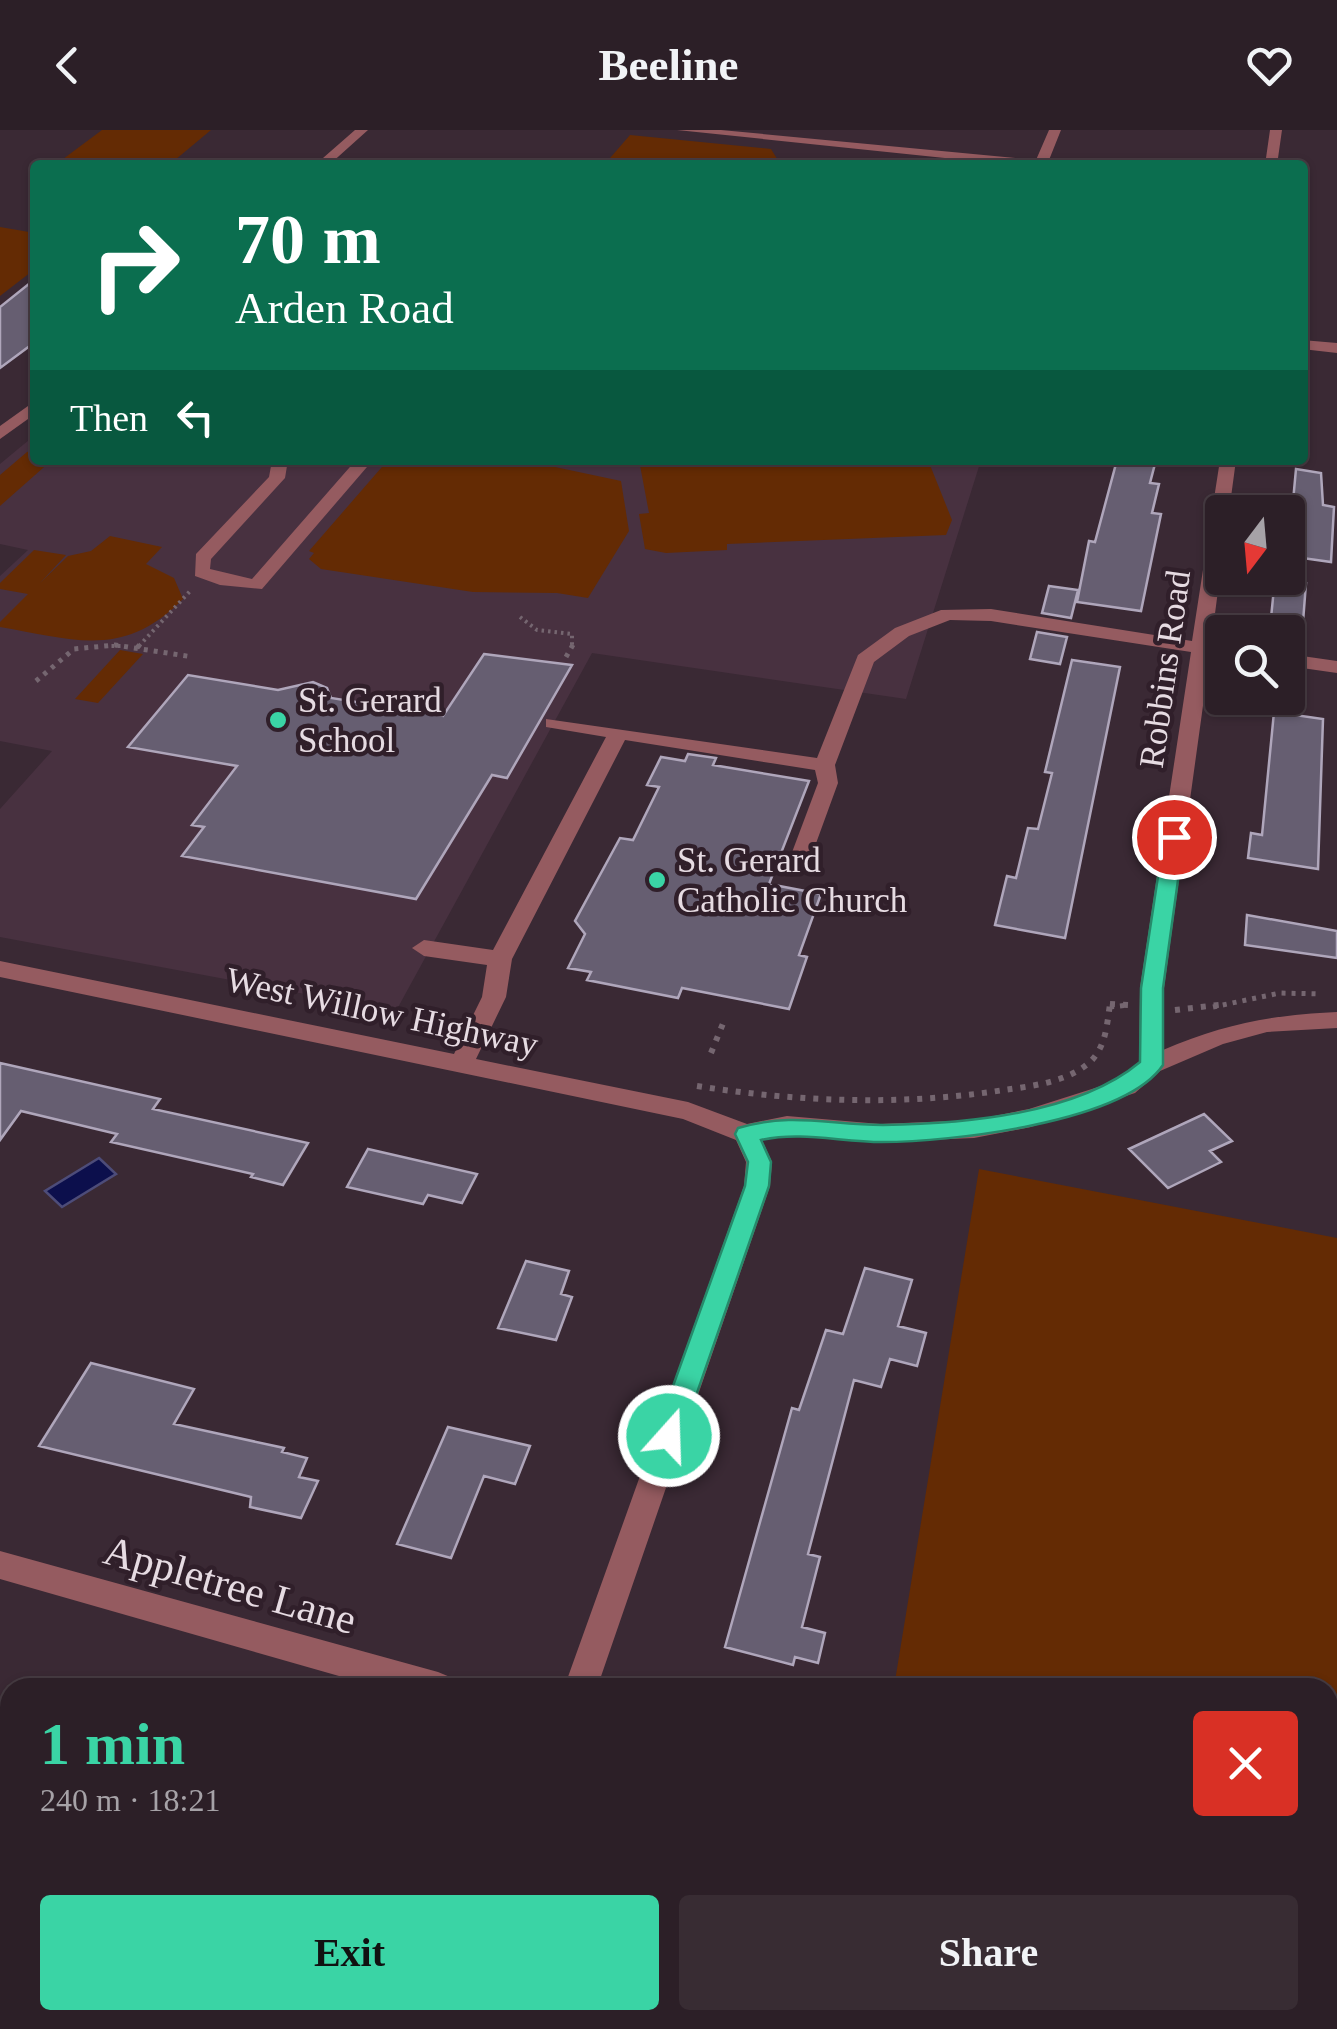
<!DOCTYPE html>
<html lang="en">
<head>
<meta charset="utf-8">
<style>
  body { margin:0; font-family:Georgia,serif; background:#382c33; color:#f1f3f6; height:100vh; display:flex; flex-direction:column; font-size:38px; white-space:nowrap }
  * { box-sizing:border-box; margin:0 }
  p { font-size:32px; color:#a6a2a7 }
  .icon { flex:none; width:55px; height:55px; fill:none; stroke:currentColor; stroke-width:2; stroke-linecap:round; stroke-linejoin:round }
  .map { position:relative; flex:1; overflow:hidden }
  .drawer { position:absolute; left:0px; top:1548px; width:1338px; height:352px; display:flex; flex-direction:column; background:#2c1f27; border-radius:30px 30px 0 0; box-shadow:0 2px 8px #0004,0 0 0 2px #483d44 }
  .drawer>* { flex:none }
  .top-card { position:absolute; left:30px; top:30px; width:1278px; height:305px; border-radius:10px; box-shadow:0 2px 8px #0004,0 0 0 2px #483d44; background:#0b6e4f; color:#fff; overflow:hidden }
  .needle { width:65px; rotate:196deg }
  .fabs { position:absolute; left:1205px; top:365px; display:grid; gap:20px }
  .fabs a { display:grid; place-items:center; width:100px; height:100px; border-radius:10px; background:#2c1f27; box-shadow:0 2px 8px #0004,0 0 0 2px #483d44; font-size:50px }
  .pin { position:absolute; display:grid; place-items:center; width:85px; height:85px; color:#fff; margin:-42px; border:5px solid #fff; border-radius:50%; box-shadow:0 2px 10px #0007 }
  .me { position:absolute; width:110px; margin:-55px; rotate:20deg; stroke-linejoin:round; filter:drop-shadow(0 0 8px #0008) }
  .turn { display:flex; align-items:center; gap:35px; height:210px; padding:0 40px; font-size:45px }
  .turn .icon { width:130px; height:130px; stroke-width:2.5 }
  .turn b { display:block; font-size:70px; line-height:85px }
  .then { display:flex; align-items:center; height:95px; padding:0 40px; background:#0003; gap:20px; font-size:38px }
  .round { display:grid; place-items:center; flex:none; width:105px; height:105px; border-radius:10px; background:#382c33 }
  .head { display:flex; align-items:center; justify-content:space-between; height:170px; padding:0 40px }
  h1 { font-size:60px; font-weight:800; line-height:75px; color:#3ad4a5 }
  .action { display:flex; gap:20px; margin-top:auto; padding:20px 40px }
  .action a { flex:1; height:115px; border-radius:10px; background:#3ad4a5; color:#111; font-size:40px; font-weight:800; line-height:115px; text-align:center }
  .action a+a { background:#382c33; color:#f1f3f6 }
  header { display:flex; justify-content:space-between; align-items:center; height:130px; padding:0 40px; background:#2c1f27; font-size:45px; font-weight:800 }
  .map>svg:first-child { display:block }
  .built { fill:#483140 }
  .green { fill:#642b04 }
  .water { fill:#0c0f4c; stroke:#4d4c79; stroke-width:2.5 }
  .building { fill:#665e71; stroke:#afa6bb; stroke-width:2.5 }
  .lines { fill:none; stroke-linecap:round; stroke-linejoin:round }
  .path-far2 { stroke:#756670; stroke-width:4; stroke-dasharray:2.5 4; stroke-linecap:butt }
  .path-far1 { stroke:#756670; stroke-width:5; stroke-dasharray:4 6; stroke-linecap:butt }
  .path { stroke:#756670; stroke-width:6; stroke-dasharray:5 8; stroke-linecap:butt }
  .minor { fill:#955b60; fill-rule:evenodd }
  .route { fill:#3ad4a5; stroke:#268a6b; stroke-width:2.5 }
  .poi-dot { fill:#3ad4a5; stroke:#301f2a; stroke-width:4 }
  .labels { text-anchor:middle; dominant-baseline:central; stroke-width:9; stroke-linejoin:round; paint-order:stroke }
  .street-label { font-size:35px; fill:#e6dbe2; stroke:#301f2a }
  .poi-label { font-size:35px; fill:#e6dbe2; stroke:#301f2a; text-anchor:start }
  .near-street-label { font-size:42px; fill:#e6dbe2; stroke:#301f2a }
</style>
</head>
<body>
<header><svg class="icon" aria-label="back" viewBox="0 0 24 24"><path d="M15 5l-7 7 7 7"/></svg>Beeline<svg class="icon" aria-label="heart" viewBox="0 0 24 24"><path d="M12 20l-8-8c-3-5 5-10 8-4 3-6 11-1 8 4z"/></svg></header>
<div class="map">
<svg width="1337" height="1899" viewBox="0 0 1337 1899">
  <rect width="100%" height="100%" fill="#3a2934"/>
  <!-- built -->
  <path class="built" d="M35 305V330H981L906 569 592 523 396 881 0 807V679L52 621 0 611V446L28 420 0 414V334Z"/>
  <!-- green -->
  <path class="green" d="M102 0H211L169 35H55Z
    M630 5 771 19 779 32 604 35Z
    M0 97 35 103V139L0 166Z
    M35 320V330H52L0 376V345L27 322Z
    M388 330H556L541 334 621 351 629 401 588 468 557 463 473 462 321 439 309 429 314 423 309 421Z
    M639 330H928L952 390 946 405 727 414V420L666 423 645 419 639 384 649 383Z
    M110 406 162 417 146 434 174 448 183 469C123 529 76 510 0 497V492L28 464 0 459V453L34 420 66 425 40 453 68 426 91 421Z
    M120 520 143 524 98 573 75 569Z
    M979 1039 1337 1108V1899H839L840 1890H1328V1558L894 1557Z"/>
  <!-- water -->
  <path class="water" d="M99 1028 116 1044 62 1077 45 1061Z"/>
  <!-- building -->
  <path class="building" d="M35 149V212L0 238V177Z
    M1117 330H1156L1150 353 1159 354 1152 383 1161 384 1141 481 1077 472 1089 411 1095 412Z
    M1296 339 1321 343 1323 375 1334 377 1331 432 1288 426Z
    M1275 448 1306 453 1303 492 1271 488Z
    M1049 456 1078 460 1071 488 1042 483Z
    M1037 502 1067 507 1060 534 1030 529Z
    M484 524 572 535 507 648 492 645 416 769 182 726 204 697 192 695 237 636 128 617 188 545 278 560 313 552 327 558 331 568 443 586Z
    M1072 530 1120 537 1065 808 995 795 1007 746 1016 748 1028 698 1038 699 1052 643 1045 642Z
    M1274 582 1323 589 1318 739 1248 728 1251 703 1262 705Z
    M688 624 716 628 713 635 809 651 769 754 821 764 799 825 807 827 789 879 682 858 678 868 587 850 591 842 568 838 585 804 575 791 620 708 633 710 659 657 647 655 661 627 685 631Z
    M1247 785 1337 801V828L1245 815Z
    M0 933 160 969 153 979 308 1013 283 1055 251 1047 253 1044 111 1012 117 1004 21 981 0 1010Z
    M1204 984 1232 1011 1210 1021 1221 1032 1168 1058 1129 1019Z
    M368 1019 477 1044 462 1073 428 1065 423 1074 347 1057Z
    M526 1131 569 1141 561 1164 572 1167 556 1210 498 1198Z
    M865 1138 912 1150 898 1196 926 1203 917 1236 890 1229 881 1257 854 1250 808 1424 820 1427 802 1497 825 1503 818 1533 795 1527 793 1535 725 1517 792 1278 799 1280 826 1200 843 1204Z
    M91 1233 194 1259 174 1294 284 1318 282 1322 307 1328 299 1347 318 1351 301 1388 250 1377 251 1367 39 1316Z
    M448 1297 530 1316 515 1354 484 1346 451 1428 397 1414Z"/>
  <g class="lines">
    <!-- path-far2 -->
    <path class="path-far2" d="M520 487 537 500 572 504V516
      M105 516H121
      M139 516 192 459"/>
    <!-- path-far1 -->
    <path class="path-far1" d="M137 518 141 513
      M566 527 574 513
      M36 551 74 519 115 515 193 527
      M1110 877 1128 875
      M1213 877 1280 863 1321 864"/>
    <!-- path -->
    <path class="path" d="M1110 874 1128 875
      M1175 880 1226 874
      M711 923 724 891
      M697 956C800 972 901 976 1004 960 1032 956 1069 952 1091 931 1106 916 1107 894 1110 874"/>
    <!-- minor -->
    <path class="minor" d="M355 0H368L329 35H315Z
      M677 0H721L1036 30 1049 0H1061L1047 35H1012Z
      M1270 0H1282L1277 35H1265Z
      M1302 210 1337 213V223L1302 219Z
      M35 271V284L0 309V296Z
      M266 330H283L287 336 285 348 211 429 210 439 252 449 356 330H373L262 459 220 455 195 446 196 424 269 347 271 336Z
      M1220 330H1236L1229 382H1222V430L1211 514 1222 515V527L1210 525 1164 858 1163 920C1224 894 1271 885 1337 882V898L1267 902 1223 914 1160 941 1135 963 1031 997 974 1008 880 1012 787 1004 762 1010 772 1032 770 1056 597 1558H564L744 1056 746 1032 736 1010 683 989 0 847V831L454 924 482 867 487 835 424 826 412 818 424 810 493 820 606 607 546 597V589L817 628 858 525 895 498 941 480 991 479 1192 511ZM950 490 991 491 1191 522 1140 858 1139 932 1117 951 1029 979 974 990 880 994 787 986 747 994 688 972 476 929 506 867 512 829 625 610 815 640 818 653 788 733 799 740 807 738 838 653 835 635 874 532 909 506Z
      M1288 524 1337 531V543L1288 536Z
      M0 1421 438 1542 450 1547 454 1558H381L0 1449Z
      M445 1890H483L480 1899H442Z"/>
  </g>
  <!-- route -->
  <path class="route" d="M1174 701 1184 707 1163 858V935C1124 993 948 1012 882 1012 840 1012 802 1001 761 1010L771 1032 769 1056 682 1306 678 1315 669 1318 659 1315 655 1306 745 1056 748 1032 735 1004 738 998C793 982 828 995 883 995 962 994 1078 984 1140 932L1141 858 1164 707Z"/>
  <!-- markers -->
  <g class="poi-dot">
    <circle cx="278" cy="590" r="10"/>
    <circle cx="657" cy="750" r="10"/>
  </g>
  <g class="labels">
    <!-- street labels -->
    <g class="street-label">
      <text transform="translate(1165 539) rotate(-82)">Robbins Road</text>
      <text transform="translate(382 882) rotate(12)">West Willow Highway</text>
    </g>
    <!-- poi labels -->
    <g class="poi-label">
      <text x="298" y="570">St. Gerard<tspan x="298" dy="40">School</tspan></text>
      <text x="677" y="730">St. Gerard<tspan x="677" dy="40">Catholic Church</tspan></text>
    </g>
    <!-- near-street labels -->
    <g class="near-street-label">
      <text transform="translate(230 1455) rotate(16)">Appletree Lane</text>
    </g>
  </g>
</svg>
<div class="fabs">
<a><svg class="needle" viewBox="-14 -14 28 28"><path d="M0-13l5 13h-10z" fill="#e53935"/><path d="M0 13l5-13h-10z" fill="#a6a2a7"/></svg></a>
<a><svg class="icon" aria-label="search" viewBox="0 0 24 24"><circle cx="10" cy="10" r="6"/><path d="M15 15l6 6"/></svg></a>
</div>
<div class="pin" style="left:1174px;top:707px;background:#d93025"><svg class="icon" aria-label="arrive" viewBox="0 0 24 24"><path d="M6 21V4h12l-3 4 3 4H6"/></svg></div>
<svg class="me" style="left:669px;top:1306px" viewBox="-20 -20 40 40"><circle r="17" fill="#3ad4a5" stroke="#fff" stroke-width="3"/><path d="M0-11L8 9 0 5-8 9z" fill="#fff"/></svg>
<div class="top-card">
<div class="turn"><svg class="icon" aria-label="right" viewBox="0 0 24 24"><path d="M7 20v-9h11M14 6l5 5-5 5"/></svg><div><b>70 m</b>Arden Road</div></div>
<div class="then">Then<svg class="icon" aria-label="left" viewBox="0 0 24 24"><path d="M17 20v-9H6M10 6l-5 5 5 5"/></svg></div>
</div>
<section class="drawer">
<div class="head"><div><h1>1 min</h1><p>240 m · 18:21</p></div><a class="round" style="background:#d93025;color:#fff"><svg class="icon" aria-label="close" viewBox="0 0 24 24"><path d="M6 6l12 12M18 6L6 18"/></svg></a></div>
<div class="action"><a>Exit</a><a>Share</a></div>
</section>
</div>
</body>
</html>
